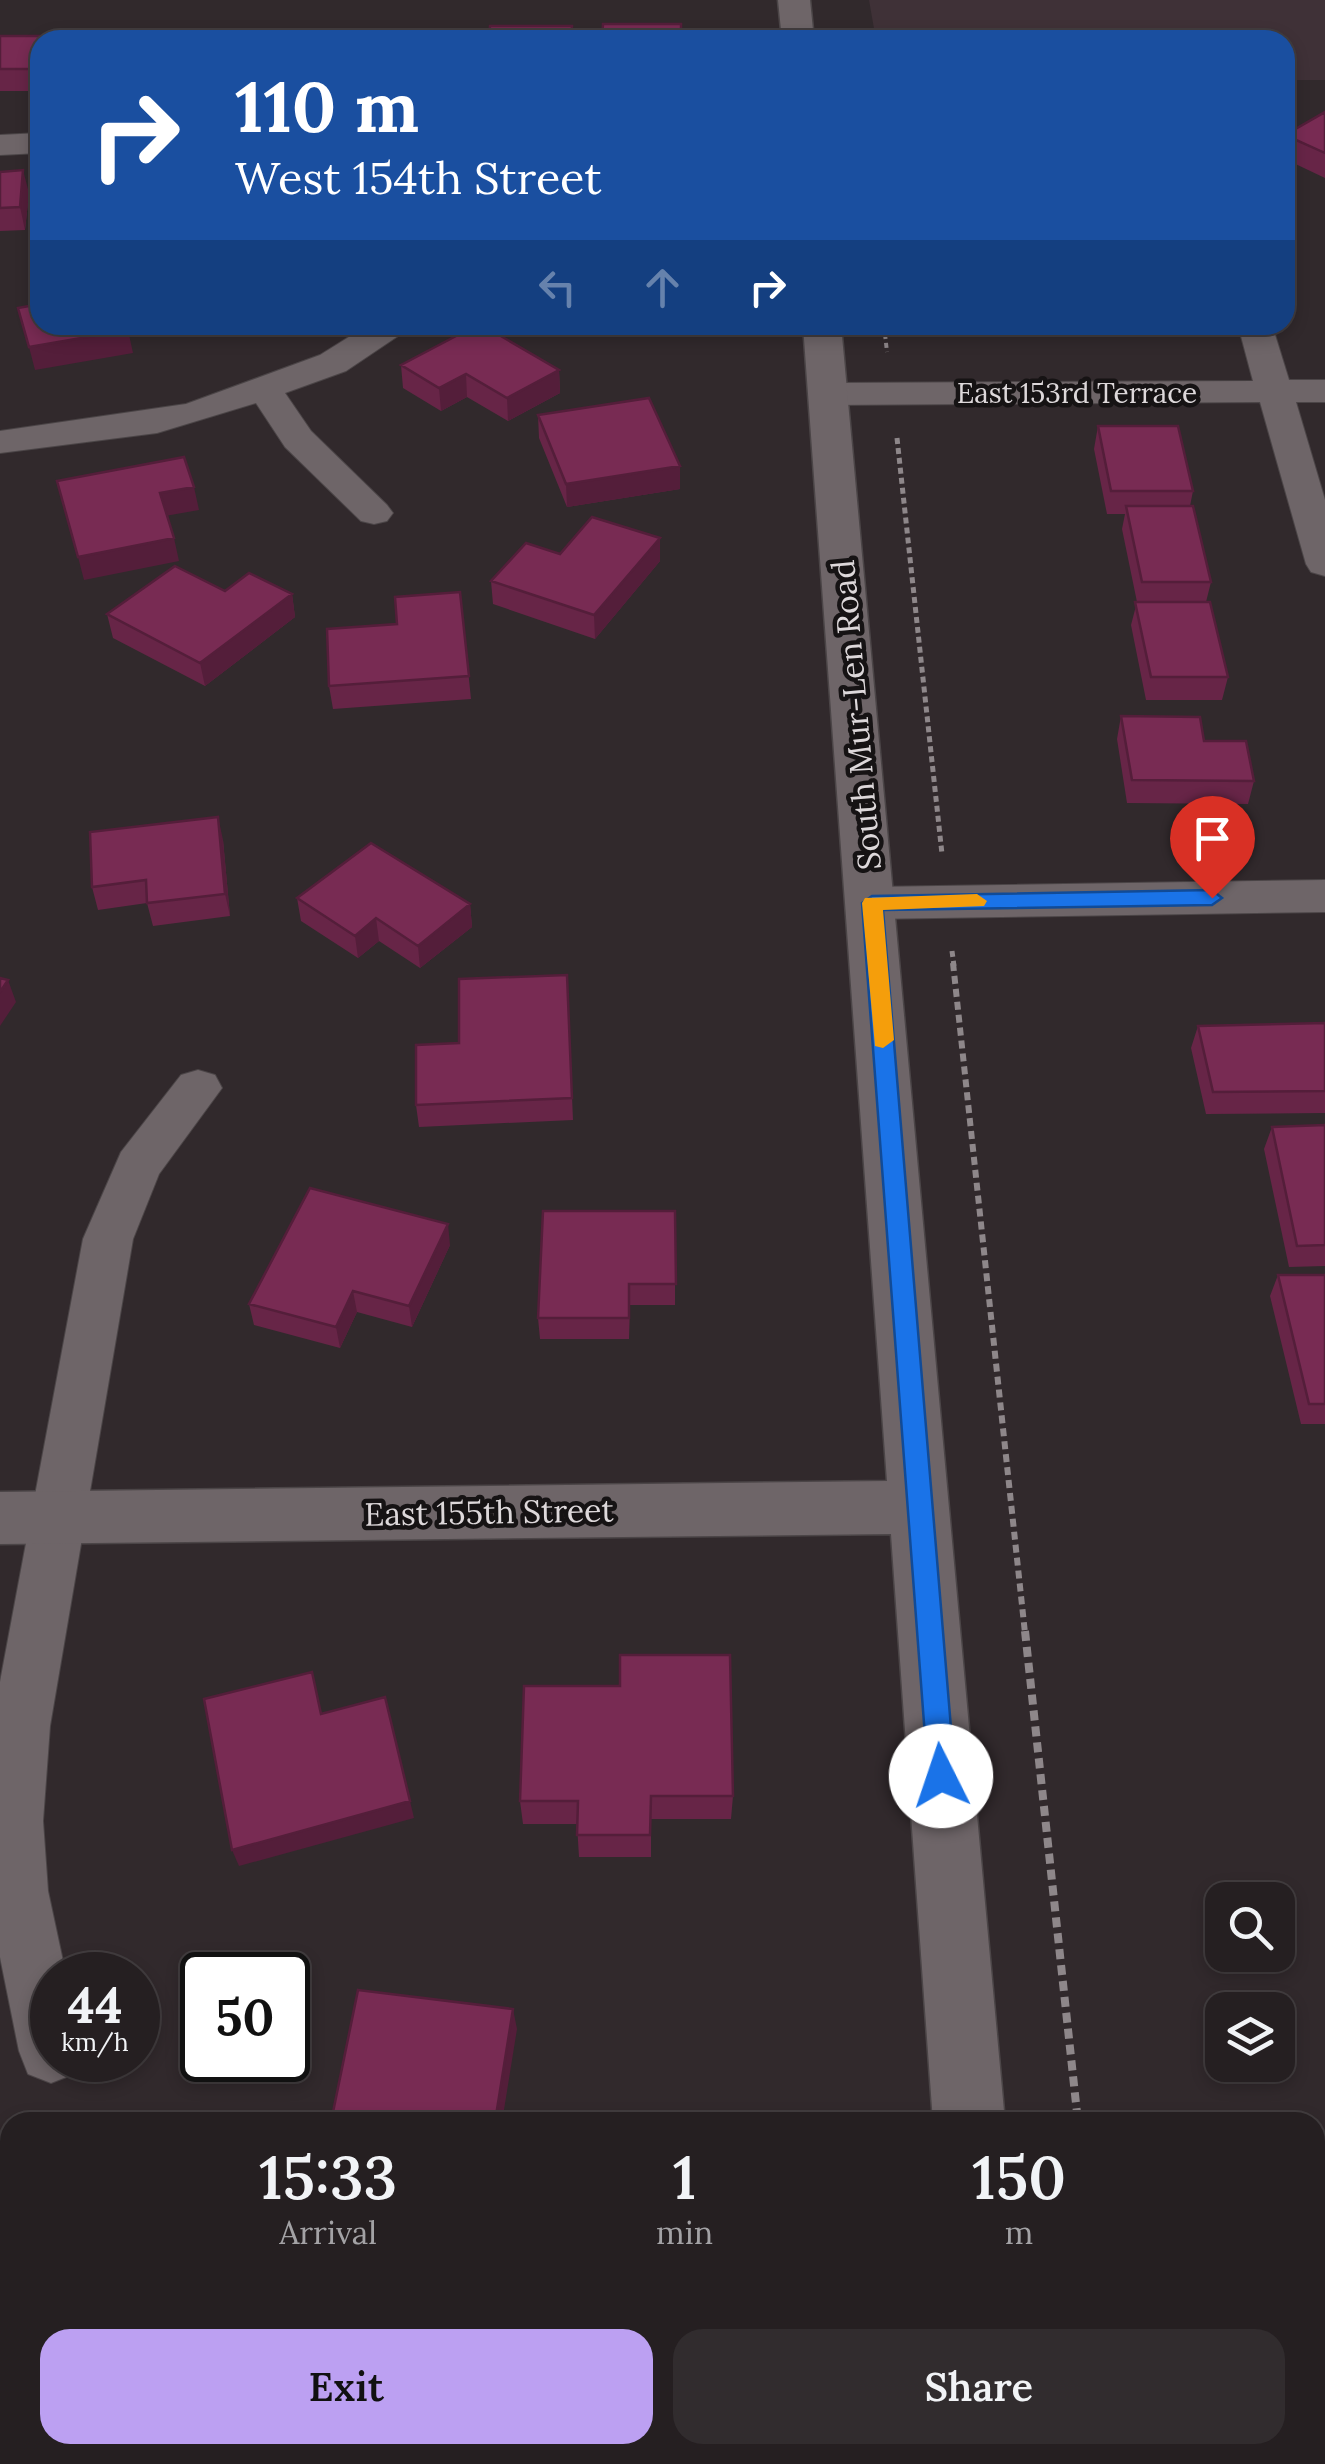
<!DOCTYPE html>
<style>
:root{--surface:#251f21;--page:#312c2e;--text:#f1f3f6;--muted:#a3a2a5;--line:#423d3f;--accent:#bca0f2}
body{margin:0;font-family:Lora,serif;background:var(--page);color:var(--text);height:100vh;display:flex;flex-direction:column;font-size:38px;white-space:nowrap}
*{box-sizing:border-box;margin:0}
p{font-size:32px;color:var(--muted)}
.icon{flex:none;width:55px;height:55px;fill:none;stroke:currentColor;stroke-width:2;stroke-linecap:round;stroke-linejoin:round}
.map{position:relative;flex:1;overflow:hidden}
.side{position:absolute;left:0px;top:2112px;width:1325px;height:352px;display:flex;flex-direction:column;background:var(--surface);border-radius:30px 30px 0 0;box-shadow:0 5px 15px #0003,0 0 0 2px var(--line)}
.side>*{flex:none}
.hud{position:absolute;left:30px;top:30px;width:1265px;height:305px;border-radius:30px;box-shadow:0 5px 15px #0003,0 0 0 2px var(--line);background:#1a4fa0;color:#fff;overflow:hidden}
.fabs{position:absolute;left:1205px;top:1882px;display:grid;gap:20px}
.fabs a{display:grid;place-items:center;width:90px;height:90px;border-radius:20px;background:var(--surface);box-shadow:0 5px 15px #0003,0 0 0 2px var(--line);font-size:50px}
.speed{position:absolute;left:30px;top:1952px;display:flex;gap:20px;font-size:50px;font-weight:700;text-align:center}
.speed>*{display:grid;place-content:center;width:130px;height:130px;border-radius:50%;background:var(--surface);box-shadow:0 5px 15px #0003,0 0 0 2px var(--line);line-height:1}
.speed small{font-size:25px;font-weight:400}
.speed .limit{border:5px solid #111;border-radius:15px;background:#fff;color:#111}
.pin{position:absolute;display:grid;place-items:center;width:85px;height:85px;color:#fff;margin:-102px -42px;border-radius:50% 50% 50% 0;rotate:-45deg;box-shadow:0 0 10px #0007}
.pin .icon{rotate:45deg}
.me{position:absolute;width:110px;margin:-55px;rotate:356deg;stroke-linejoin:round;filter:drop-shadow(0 0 8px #0008)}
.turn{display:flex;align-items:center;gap:35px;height:210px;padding:0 40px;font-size:45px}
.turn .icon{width:130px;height:130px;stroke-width:2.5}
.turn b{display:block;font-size:70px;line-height:85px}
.lanes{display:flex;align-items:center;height:95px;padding:0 40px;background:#0003;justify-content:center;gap:50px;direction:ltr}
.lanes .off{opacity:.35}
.eta{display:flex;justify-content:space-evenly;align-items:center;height:170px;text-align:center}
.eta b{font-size:60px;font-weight:600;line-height:70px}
.primary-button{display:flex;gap:20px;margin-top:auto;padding:20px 40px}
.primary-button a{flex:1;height:115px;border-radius:30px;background:var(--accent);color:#111;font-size:40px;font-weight:600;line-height:115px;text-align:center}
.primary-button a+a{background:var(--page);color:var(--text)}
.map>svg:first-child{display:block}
.built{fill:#3f3137}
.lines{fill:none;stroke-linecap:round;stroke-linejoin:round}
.street-casing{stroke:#4b4547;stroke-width:2}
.secondary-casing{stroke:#4b4547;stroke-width:3}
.path-far3{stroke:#8e878a;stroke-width:4;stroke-dasharray:5 4;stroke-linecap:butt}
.path-far2{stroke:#8e878a;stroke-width:5;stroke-dasharray:6 4;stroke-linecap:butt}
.path-far1{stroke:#8e878a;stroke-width:6;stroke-dasharray:8 5;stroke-linecap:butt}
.path{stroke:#8e878a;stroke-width:8;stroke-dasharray:10 6;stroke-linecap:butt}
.street{fill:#6e6568;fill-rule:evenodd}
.secondary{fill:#6e6568;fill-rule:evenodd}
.wall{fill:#672547}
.shaded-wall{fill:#541e3a}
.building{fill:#782b53;stroke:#541e3a;stroke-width:2.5}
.route{fill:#1a73e8;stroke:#114b97;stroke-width:2.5}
.slow{fill:#f59e0b}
.labels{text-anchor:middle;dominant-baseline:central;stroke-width:9;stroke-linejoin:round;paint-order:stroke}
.far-street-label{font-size:28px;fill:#ddd8da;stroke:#161314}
.street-label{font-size:32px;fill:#ddd8da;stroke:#161314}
</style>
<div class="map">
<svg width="1325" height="2464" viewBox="0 0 1325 2464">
<rect width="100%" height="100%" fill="#31292c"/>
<path class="built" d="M869,0H1325V80H1285V40H876Z"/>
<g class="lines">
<defs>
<path id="street" d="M40,133V153L0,155V135Z
M368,325H409L404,332L346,371L285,393L311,431L387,505L393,513L387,521L374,524L361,521L285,447L256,403L157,433L0,453V431L186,404L320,355Z
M1238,325H1272L1289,380H1325V402H1296L1325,500V576L1311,572L1306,564L1260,402L828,405L815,402L810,394L815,386L828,383L1253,381Z
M1325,880V912L872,919L856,914L850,903L856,892L872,887Z
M198,1070L215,1075L222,1088L159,1174L133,1239L50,1726L43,1821L48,1891L66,1975H52V2060H79L74,2074L51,2083L28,2074L19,2051L0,1957V1682L83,1239L121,1152L181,1075Z"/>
<path id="secondary" d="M778,0H810L814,40H782Z
M803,325H841L1005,2122H933L891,1534L0,1544V1492L887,1481Z
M956,2455H1034L1035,2464H957Z"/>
</defs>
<use href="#street" class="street-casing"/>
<use href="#secondary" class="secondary-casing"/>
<path class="path-far3" d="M884,325L887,352"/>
<path class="path-far2" d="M897,438L942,854
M952,951L954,966"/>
<path class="path-far1" d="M953,963L1025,1633"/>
<path class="path" d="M1025,1631L1078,2122
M1128,2455L1129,2464"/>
<use href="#street" class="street"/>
<use href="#secondary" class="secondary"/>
</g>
<path class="wall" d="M0,36H67L68,40H40V91H0Z
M1325,112V178L1285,159V135Z
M0,172L29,193L25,230L0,231Z
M1032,325H1116L1114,333H1034Z
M401,365L559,370L560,393L508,421L467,397L441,411L403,388Z
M538,415L680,489L567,507L539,438Z
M1098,426L1193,491L1190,506L1211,582L1206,602L1228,677L1222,700H1146L1131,625L1137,602L1122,529L1125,514H1107L1094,449Z
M560,554L660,561L595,639L493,604L491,581Z
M225,591L292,594L295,617L205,686L113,638L107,614Z
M460,592L471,699L333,709L329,686L397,624Z
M1121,716L1204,741L1254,781L1248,804L1127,803L1117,739Z
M223,840L230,916L153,926L147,903L98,910L92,887Z
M297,898L470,904L472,927L420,968L379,941L358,958L301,921Z
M567,975L573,1120L419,1127L416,1105L459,1043Z
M1325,1023V1113L1206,1114L1191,1048L1198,1026Z
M1325,1125V1266L1289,1267L1264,1149L1272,1127Z
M675,1211V1305H630L629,1339H540L538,1318Z
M450,1245L412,1327L357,1312L340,1348L254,1325L249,1304Z
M1278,1275H1325V1424H1301L1270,1296Z
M524,1686L733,1796L731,1819H651V1857H579L577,1824H523L520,1801Z"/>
<path class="shaded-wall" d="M23,170L29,193L25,230L20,207Z
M128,330L133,353L35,370L29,347Z
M559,370L560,393L508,421L507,398Z
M466,374L467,397L441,411L439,388Z
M680,466V489L567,507L566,484Z
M194,487L199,510L165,516L160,493Z
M174,538L179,561L84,580L78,557Z
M660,538V561L595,639L594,615Z
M292,594L295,617L205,686L200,663Z
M218,817L223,840L230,916L225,894Z
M470,904L472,927L420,968L418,946Z
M376,918L379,941L358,958L355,936Z
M8,980L16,1002L0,1026V992Z
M448,1224L450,1245L412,1327L409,1306Z
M353,1291L357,1312L340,1348L336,1327Z
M410,1801L414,1818L239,1866L232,1850Z
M513,2009L517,2029L502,2122H495Z
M10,2448V2455H22L18,2464H2Z
M296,2455H315L301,2464H282Z"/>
<path class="building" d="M603,24H681V40H602Z
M490,26H572L571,40H489Z
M347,32H440L439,40H346Z
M102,33H195L194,40H100Z
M226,33H318L317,40H224Z
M0,36H67L66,40H40V69H0Z
M1325,112V153L1285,135Z
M23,170L20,207L0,208V172Z
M40,304V325H126L128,330L29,347L18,308Z
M477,325H482L559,370L507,398L466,374L439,388L401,365Z
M649,398L680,466L566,484L538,415Z
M1098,426H1178L1193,491H1111Z
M184,457L194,487L160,493L174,538L78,557L57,481Z
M1126,506H1193L1211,582H1142Z
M592,517L660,538L594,615L491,581L526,543L560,554Z
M175,566L225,591L249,573L292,594L200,663L107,614Z
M460,592L469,676L329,686L327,629L397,624L395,597Z
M1135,602H1210L1228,677H1151Z
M1121,716L1200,717L1204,741H1246L1254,781L1132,780Z
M218,817L225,894L147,903L146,880L92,887L90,832Z
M371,843L470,904L418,946L376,918L355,936L297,898Z
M567,975L572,1098L416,1105V1045L459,1043V979Z
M0,978L8,980L0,992Z
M1325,1023V1091L1213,1092L1198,1026Z
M1325,1125V1245L1297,1246L1272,1127Z
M310,1188L448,1224L409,1306L353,1291L336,1327L249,1304Z
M543,1211H675L676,1284H629V1318H538Z
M1278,1275H1325V1404H1309Z
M620,1655H730L733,1796H651L650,1835H577L578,1801H520L524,1686H620Z
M312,1672L321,1714L385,1697L410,1801L232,1850L204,1699Z
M358,1990L513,2009L495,2122H331Z
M0,2418L10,2422V2448L2,2464H0Z
M135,2455H296L282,2464H139Z"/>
<path class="route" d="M1212,890L1222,898L1212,905L883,910L955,1776L951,1785L941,1789L932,1785L928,1776L862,903L872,896Z"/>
<path class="slow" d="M977,894L987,901L984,906L883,910L894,1040L883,1048L875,1046L862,903L865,898Z"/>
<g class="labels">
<g class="far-street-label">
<text x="1077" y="393">East 153rd Terrace</text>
</g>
<g class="street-label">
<text transform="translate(856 715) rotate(-95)">South Mur-Len Road</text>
<text transform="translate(489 1512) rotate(-1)">East 155th Street</text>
</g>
</g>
</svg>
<div class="fabs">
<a><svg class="icon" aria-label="search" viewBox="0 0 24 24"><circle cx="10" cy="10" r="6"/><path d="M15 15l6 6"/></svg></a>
<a><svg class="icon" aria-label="layers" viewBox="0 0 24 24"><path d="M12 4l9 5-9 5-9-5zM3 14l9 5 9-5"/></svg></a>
</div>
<div class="speed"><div>44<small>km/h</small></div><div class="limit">50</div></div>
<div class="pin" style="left:1212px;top:898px;background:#d93025"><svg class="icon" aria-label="arrive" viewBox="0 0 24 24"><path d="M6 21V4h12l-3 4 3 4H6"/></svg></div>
<svg class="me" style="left:941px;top:1776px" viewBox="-20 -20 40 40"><circle r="19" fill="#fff"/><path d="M0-13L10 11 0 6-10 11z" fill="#1a73e8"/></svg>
<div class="hud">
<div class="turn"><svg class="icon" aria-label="right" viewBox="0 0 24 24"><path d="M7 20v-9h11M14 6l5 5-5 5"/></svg><div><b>110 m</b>West 154th Street</div></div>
<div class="lanes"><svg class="icon off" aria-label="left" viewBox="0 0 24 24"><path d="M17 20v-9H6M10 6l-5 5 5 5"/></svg><svg class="icon off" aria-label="ahead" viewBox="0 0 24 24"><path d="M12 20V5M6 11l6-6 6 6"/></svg><svg class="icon" aria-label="right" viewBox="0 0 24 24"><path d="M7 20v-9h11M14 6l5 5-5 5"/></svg></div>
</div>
<section class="side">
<div class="eta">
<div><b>15:33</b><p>Arrival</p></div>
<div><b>1</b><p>min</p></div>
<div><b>150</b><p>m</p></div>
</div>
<div class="primary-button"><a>Exit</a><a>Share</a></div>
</section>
</div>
